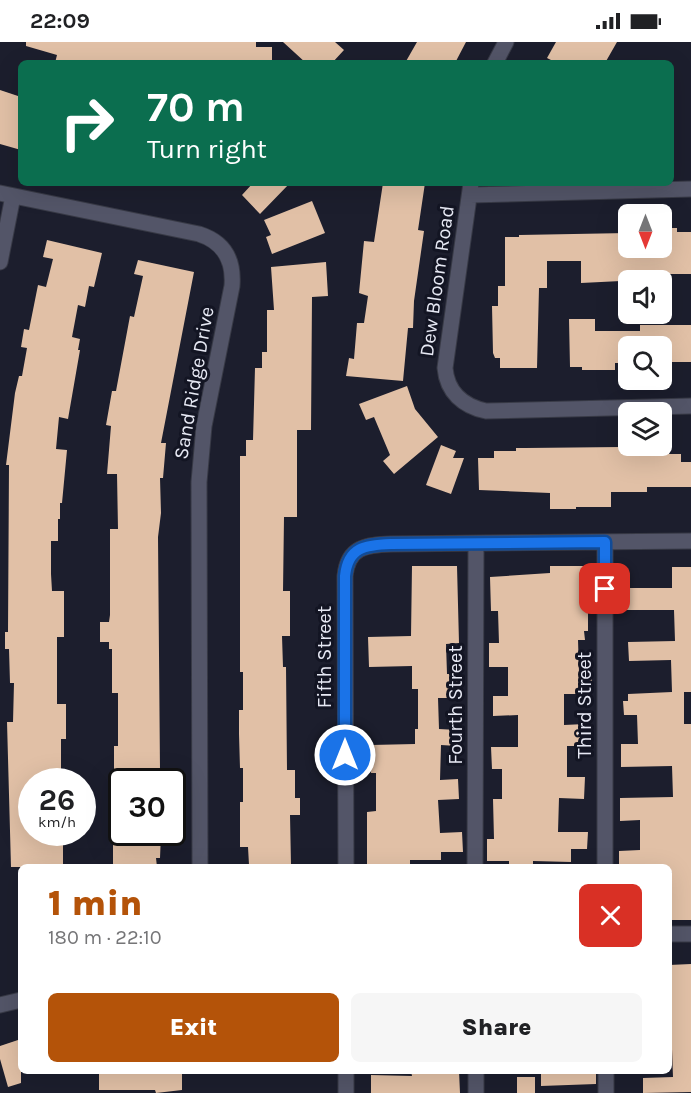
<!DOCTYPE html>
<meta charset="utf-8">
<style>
:root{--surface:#fff;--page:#f6f6f6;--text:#202124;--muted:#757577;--accent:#b45309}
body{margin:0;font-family:Karla,sans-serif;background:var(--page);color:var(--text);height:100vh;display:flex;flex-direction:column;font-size:22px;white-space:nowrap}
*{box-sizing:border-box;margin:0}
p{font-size:20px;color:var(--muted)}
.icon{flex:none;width:33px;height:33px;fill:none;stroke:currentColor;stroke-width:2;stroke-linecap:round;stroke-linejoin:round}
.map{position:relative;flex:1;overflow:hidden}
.panel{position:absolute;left:18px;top:822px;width:654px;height:210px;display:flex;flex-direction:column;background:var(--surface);border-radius:9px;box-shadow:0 6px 24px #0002}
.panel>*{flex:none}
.guide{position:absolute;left:18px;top:18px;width:656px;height:126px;border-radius:9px;box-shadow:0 6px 24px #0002;background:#0b6e4f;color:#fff;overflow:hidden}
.needle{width:39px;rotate:180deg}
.fabs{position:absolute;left:618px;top:162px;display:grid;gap:12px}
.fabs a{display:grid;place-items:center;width:54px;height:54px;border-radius:9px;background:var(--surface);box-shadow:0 6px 24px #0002;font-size:30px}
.speed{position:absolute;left:18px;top:726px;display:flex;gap:12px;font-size:30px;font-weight:700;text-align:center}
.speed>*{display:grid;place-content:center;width:78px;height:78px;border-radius:50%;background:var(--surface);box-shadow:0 6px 24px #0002;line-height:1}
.speed small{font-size:15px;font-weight:400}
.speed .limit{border:3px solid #111;border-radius:9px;background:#fff;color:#111}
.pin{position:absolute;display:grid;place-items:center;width:51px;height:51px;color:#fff;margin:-26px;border-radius:12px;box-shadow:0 3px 9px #0006}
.me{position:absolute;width:66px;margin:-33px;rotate:0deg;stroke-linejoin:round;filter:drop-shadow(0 0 4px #0008)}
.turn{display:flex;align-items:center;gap:21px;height:126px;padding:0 30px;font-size:27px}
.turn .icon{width:78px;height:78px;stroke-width:2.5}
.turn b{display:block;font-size:42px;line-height:51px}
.round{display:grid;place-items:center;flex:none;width:63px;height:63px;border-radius:9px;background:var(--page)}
.head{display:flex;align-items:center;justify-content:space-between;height:102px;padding:0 30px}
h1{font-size:36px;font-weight:800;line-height:45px;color:var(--accent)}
.cta{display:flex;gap:12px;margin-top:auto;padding:12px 30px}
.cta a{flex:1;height:69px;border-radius:9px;background:var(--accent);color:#fff;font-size:24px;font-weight:800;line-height:69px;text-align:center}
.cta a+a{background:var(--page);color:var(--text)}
.status{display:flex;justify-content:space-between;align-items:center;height:42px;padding:0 30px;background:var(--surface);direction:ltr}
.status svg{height:16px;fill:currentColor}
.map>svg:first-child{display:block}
.building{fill:#e1c0a6}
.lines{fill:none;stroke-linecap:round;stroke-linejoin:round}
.minor-casing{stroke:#383a46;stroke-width:17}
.minor{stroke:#535568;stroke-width:15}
.route-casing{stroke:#114b97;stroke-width:15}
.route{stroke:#1a73e8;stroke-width:10}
.labels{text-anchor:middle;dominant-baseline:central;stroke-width:6;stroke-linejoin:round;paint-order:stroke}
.street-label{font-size:20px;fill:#e7e9f4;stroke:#131523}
</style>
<div class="status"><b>22:09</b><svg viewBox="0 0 49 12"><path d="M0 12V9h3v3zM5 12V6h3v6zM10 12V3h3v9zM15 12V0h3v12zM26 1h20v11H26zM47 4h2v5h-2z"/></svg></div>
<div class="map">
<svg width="691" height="1051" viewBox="0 0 691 1051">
<rect width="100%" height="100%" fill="#1c1e2d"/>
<path class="building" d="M26,0H256V5H272V21H55L57,13L26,4Z
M283,0H335L344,8L332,21H306Z
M417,0H466L455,21H405Z
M556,0H617L605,21H557L547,16Z
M0,48L21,55V108L0,102Z
M253,141H290L260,172L242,153Z
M383,141H425L418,188L424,189L414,259L413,286H408L403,339L346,334L349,316L354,317L357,281H364L368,254L359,251L364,199L374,200Z
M312,159L325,191L272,212L266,195L271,193L264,178Z
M662,186H677V190H691V232H640L641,238L581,241V219H547V246H539L537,326H500V316H495L493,311L492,264H498V244H505V195H519V193L628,191V206H662Z
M47,198L102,211L94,245L89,244L85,265L78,263L72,295L80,297L78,308H80L68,377L59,375L56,407L67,408L62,461H60V477H58V499H51V532L52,549H64V595H57V662H66V697H61V739H32V790H63V825H11L7,680H13L14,641H10L9,607H5V590H8L9,423H6L15,351L19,334H22L27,306L21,305L24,287L29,288L38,243L46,245L53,217L43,215Z
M138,218L194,230L161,401H166L163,436H160L161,471L158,495L160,728H157V738H114V704H118V651H112V607H109V600H100V580H109L110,573V487H118L117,432H107L111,384L106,383L112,349H116L130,274L134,275L143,234L134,232Z
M326,220L328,254L312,255L311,388H297V475H284L283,549H290V594H282L283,625H286L287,728H295V756H300V773H290L291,823H249L248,805H240V760H243V726H240L239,692V668H243V630H240V414H246V398H253L255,326H262V310H267V268H274L271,225Z
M569,277H595V289H640V283H691V320H662V304H628V321H615V328H582V325H570Z
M407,344L415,367L438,395L394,432L383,419L390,413L374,375L366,378L359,362Z
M441,403L456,409L453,416H464L451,452L426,443Z
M621,405H666V412H681V420H691V445H647V450H611V465H576V467H550V451L479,448L478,416H494V409H516V406H526Z
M412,524H457L459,601L446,602L447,632H459L460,646L450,647V656H438L439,687L457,688V704L441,703L440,738L458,737L459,757L438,758L440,791L462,790L463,810H441V818H410V825H367V770L376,769V731H371V703L415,702V687H418V647H412V624L369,625L368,595L411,594Z
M550,524H594L595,568H588V589H584L585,598H578L579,630H592V644H584V652H564V683L585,682L586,704H567V735H585L584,757L559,756L558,790H588L587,807H571V820L533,819V825H509V819H487V797H494L493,757H502V727H492L491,705H518V673L493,674V654H508V625H489V601H499L498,569H491L490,535L550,531Z
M672,525H691V650H684V682H691V878H672V830H669V825H619V809L640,808V778L620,779V756L673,755L672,724L621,725V702H638L637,673H624L623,659H628V652L672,650L671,618L629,619L628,600L675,599L674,568H615V546H672Z
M113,792H161L160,816H156L157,825H113Z
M691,922V1050L643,1051V1036L673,1035L669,923Z
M21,997V1041L8,1045L0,1017V1004Z
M99,1029H182V1048L156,1051L155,1048H99Z
M411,1029H459L460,1051H371V1033L412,1034Z
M541,1029H596V1042L541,1044Z
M517,1035H535V1051H517Z"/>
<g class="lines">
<defs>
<path id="minor" d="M495,21L506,0
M471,141L445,326C447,350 463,364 486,369L691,364
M0,151L199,192C224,200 234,218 232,244L204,384L199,440L200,825
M470,153L691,147
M0,220L13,154
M605,500V825
M346,825L345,534C348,505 365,503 391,502L691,499
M475,825L476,502
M669,892H691
M0,963L21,958
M476,1029V1051
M606,1029V1051
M346,1051V1029"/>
</defs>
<use href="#minor" class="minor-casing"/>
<use href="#minor" class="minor"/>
</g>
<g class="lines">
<defs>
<path id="route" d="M345,713V534C348,505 365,503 391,502L605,500V547"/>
</defs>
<use href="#route" class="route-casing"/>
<use href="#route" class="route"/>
</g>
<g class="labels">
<g class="street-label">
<text transform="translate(437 239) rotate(-82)">Dew Bloom Road</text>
<text transform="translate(194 341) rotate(-80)">Sand Ridge Drive</text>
<text transform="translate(324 615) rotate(-90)">Fifth Street</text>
<text transform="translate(455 663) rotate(-90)">Fourth Street</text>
<text transform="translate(584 663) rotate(-90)">Third Street</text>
</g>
</g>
</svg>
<div class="fabs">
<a><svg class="needle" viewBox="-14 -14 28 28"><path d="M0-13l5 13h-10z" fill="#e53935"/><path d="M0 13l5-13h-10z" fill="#757577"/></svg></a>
<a><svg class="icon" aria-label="sound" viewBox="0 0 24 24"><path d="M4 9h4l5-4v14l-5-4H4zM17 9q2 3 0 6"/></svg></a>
<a><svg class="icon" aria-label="search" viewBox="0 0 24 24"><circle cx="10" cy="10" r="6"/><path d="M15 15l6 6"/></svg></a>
<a><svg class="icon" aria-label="layers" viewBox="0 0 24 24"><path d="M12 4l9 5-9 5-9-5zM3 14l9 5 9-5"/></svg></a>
</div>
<div class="speed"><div>26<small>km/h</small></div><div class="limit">30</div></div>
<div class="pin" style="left:605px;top:547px;background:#d93025"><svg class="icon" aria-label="arrive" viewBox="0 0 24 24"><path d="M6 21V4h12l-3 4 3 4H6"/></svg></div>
<svg class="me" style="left:345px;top:713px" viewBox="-20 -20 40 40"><circle r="17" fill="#1a73e8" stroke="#fff" stroke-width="3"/><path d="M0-11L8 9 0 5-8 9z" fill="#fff"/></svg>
<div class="guide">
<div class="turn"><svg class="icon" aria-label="right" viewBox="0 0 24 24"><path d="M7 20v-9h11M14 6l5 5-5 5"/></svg><div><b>70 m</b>Turn right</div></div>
</div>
<section class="panel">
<div class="head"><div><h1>1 min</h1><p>180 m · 22:10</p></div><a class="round" style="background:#d93025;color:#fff"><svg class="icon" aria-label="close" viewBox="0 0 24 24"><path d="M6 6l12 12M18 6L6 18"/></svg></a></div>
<div class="cta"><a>Exit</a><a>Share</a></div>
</section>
</div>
